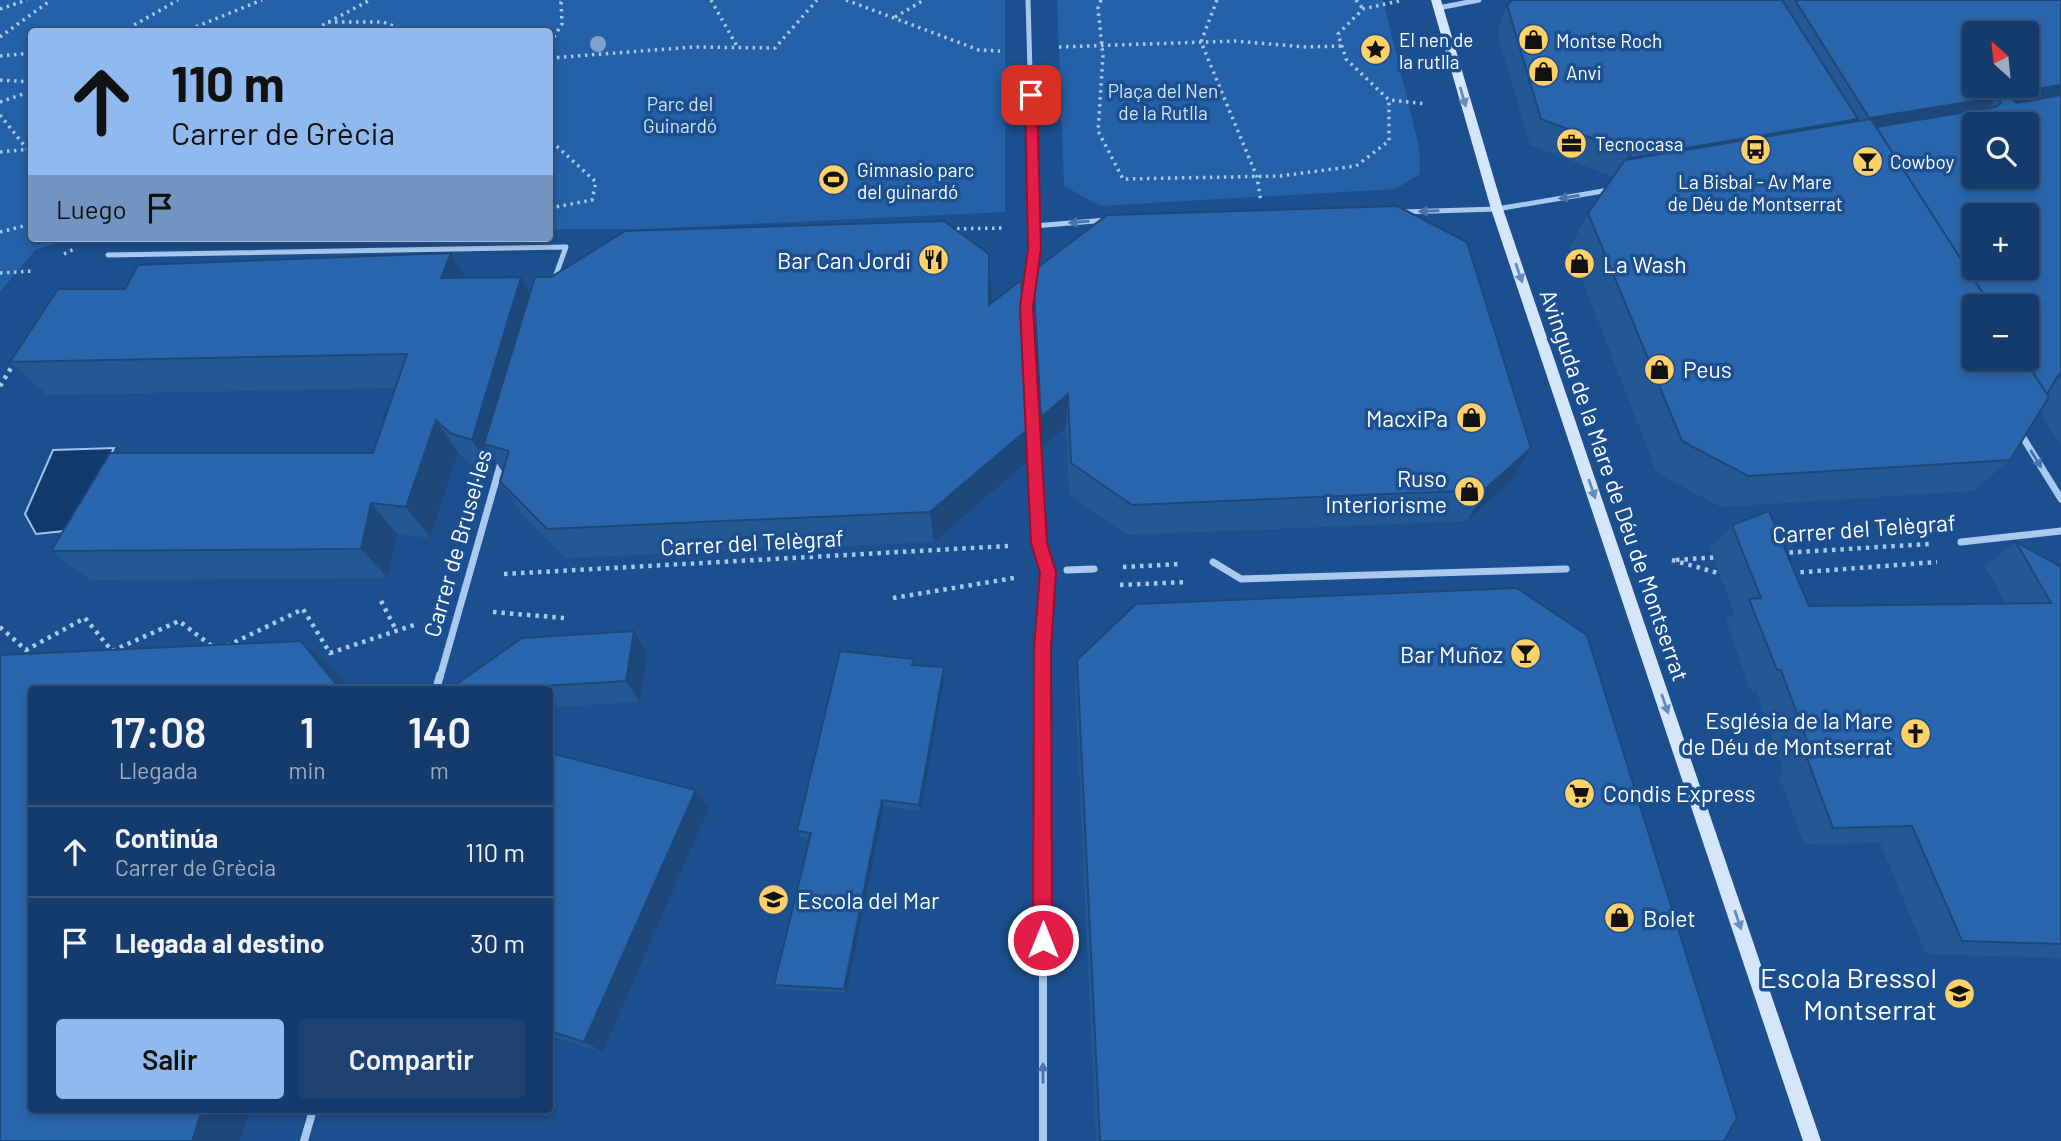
<!DOCTYPE html>
<html lang="es">
<meta charset="utf-8">
<style>
:root{--surface:#143b6b;--page:#1d4271;--text:#f1f3f6;--muted:#9dadc1;--line:#33557e;--accent:#90b9f0}
body{margin:0;font-family:Barlow,sans-serif;background:var(--page);color:var(--text);height:100vh;display:flex;flex-direction:column;font-size:26px;white-space:nowrap}
*{box-sizing:border-box;margin:0}
p{font-size:23px;color:var(--muted)}
.icon{flex:none;width:38px;height:38px;fill:none;stroke:currentColor;stroke-width:2;stroke-linecap:round;stroke-linejoin:round}
.map{position:relative;flex:1;overflow:hidden}
.details{position:absolute;left:28px;top:686px;width:525px;height:427px;display:flex;flex-direction:column;background:var(--surface);border-radius:7px;box-shadow:0 4px 10px #0003,0 0 0 2px var(--line)}
.details>*{flex:none}
.guide{position:absolute;left:28px;top:28px;width:525px;height:214px;border-radius:7px;box-shadow:0 4px 10px #0003,0 0 0 2px var(--line);background:#90b9f0;color:#111;overflow:hidden}
.needle{width:46px;rotate:333deg}
.buttons{position:absolute;left:1962px;top:21px;display:grid;gap:14px}
.buttons a{display:grid;place-items:center;width:77px;height:77px;border-radius:7px;background:var(--surface);box-shadow:0 4px 10px #0003,0 0 0 2px var(--line);font-size:35px}
.pin{position:absolute;display:grid;place-items:center;width:60px;height:60px;color:#fff;margin:-30px;border-radius:14px;box-shadow:0 4px 10px #0006}
.me{position:absolute;width:77px;margin:-38px;rotate:0deg;stroke-linejoin:round;filter:drop-shadow(0 0 5px #0008)}
.turn{display:flex;align-items:center;gap:24px;height:147px;padding:0 28px;font-size:32px}
.turn .icon{width:91px;height:91px;stroke-width:2.5}
.turn b{display:block;font-size:49px;line-height:60px}
.then{display:flex;align-items:center;height:66px;padding:0 28px;background:#0003;gap:14px;font-size:26px}
.eta{display:flex;justify-content:space-evenly;align-items:center;height:119px;text-align:center}
.eta b{font-size:42px;font-weight:600;line-height:49px}
.cta{display:flex;gap:14px;margin-top:auto;padding:14px 28px}
.cta a{flex:1;height:80px;border-radius:7px;background:var(--accent);color:#111;font-size:28px;font-weight:600;line-height:80px;text-align:center}
.cta a+a{background:var(--page);color:var(--text)}
ul{padding:0;list-style:none}
li{display:flex;align-items:center;gap:21px;height:91px;padding:0 28px;border-top:2px solid var(--line)}
li div{flex:1}
li b{display:block;font-size:26px}
li em{font-style:normal}
.map>svg:first-child{display:block}
.green{fill:#2461a8}
.water{fill:#123a6d;stroke:#9cc4f0;stroke-width:2}
.lines{fill:none;stroke-linecap:round;stroke-linejoin:round}
.path-far1{stroke:#a9c9ee;stroke-width:3.5;stroke-dasharray:2.5 4.5;stroke-linecap:butt}
.path{stroke:#a9c9ee;stroke-width:4.5;stroke-dasharray:3.5 5;stroke-linecap:butt}
.street-far2{stroke:#a9c9ee;stroke-width:5}
.street-far1{stroke:#a9c9ee;stroke-width:7}
.street{stroke:#a9c9ee;stroke-width:8}
.secondary{fill:#d6e6fa;fill-rule:evenodd}
.tree{fill:#7ea0ca}
.wall{fill:#245895}
.shaded-wall{fill:#1d4779}
.building{fill:#2a66ad;stroke:#1d4779;stroke-width:2;fill-rule:evenodd}
.oneway{fill:#668bba}
.oneway2{fill:#4674ac}
.route{fill:#e11d48;stroke:#92132f;stroke-width:2}
.labels{text-anchor:middle;dominant-baseline:central;stroke-width:7;stroke-linejoin:round;paint-order:stroke}
.far-poi-label{font-size:19px;fill:#fff;stroke:#1b4f8f;text-anchor:start}
.far-park-label{font-size:19px;fill:#cfe3fa;stroke:#1b4f8f}
.poi-label{font-size:23px;fill:#fff;stroke:#1b4f8f;text-anchor:end}
.street-label{font-size:23px;fill:#fff;stroke:#1b4f8f}
.near-poi-label{font-size:28px;fill:#fff;stroke:#1b4f8f;text-anchor:end}
</style>
<div class="map">
<svg width="2061" height="1141" viewBox="0 0 2061 1141">
<rect width="100%" height="100%" fill="#1b4f8f"/>
<path class="green" d="M0,0H1005V212L643,229H550V32H32V238H73L35,250L0,292Z
M1057,0H1383L1419,147L1420,174L1395,189L1100,206L1064,186Z"/>
<path class="water" d="M114,448L74,530L36,534L25,514L53,450Z"/>
<g class="lines">
<path class="path-far1" d="M711,0L738,48
M846,0L979,50L1000,51
M1101,0L1098,8L1103,56L1098,131L1123,179L1280,176L1356,166L1389,141V100
M1217,0L1201,42L1257,177L1261,202
M1356,0L1363,9
M1399,1L1363,9L1338,34L1346,59L1389,100L1426,104
M0,9L27,0
M895,17L924,0
M328,22H383L410,32
M122,32L178,0
M183,32L262,0
M310,32L370,0
M0,37L51,0
M550,43L562,24L561,2L564,0
M1059,47L1234,41L1306,47L1342,46
M0,56L32,53
M550,58L694,47L775,48L817,0
M0,80L32,82
M550,93L553,125L551,141L596,182L592,200L550,208
M0,102L32,91
M0,115L27,149
M0,152L32,149
M950,229L1004,228
M0,232L32,224
M64,254L76,248
M0,273L34,271"/>
<path class="path" d="M0,386L16,360
M1781,553L1929,544
M1672,560L1725,575
M1676,560L1720,557
M1123,567L1181,564
M1792,573L1937,562
M504,574L1008,546
M1120,585L1188,582
M893,598L1014,578
M381,601L396,630
M493,612L564,618
M0,627L26,650L85,618L112,651L179,621L213,647
M227,646L303,609L330,653L417,624"/>
<path class="street-far2" d="M1438,8L1479,0
M1402,212L1497,209L1609,190
M1034,226L1107,220
M108,255L566,247L554,280
M1027,303L1035,249L1028,0"/>
<path class="street-far1" d="M1027,301L1039,543L1048,572L1043,677
M2019,431L2061,499
M1961,542L2061,531
M1213,562L1241,579L1566,569
M1067,570L1094,569
M440,677L502,459"/>
<path class="street" d="M1043,675V1141
M436,690L440,675
M304,1141L313,1110"/>
<path class="secondary" d="M1431,0H1441L1503,209L1821,1141H1803L1491,209Z"/>
</g>
<circle class="tree" cx="598" cy="44" r="8"/>
<path class="wall" d="M1512,0H2061V446L2040,412L2010,460L1973,491L1721,507L1657,473L1570,248L1588,213L1613,177L1530,145L1497,32L1507,5Z
M451,253L465,277H521L530,294L991,289V303L1029,460L934,542L566,558L520,512L500,481L503,473L496,462L493,472L471,465L458,452L430,538L397,534L388,578L90,580L51,551L373,453L395,388L47,395L10,362L125,289Z
M1033,271L1512,480L1467,521L1128,535L1069,494L1066,427L1040,449L1033,305Z
M1732,525L1809,606L2006,604L1985,566L2016,542L2061,567V958L1926,954L1880,843L1804,844L1779,776L1784,773L1756,690L1751,691L1726,621L1734,613L1710,548Z
M634,631L647,654L640,702L550,707V690H448Z
M914,659L915,665L945,674L921,811L884,806L847,993L777,989L774,985L810,838L800,837L797,831Z
M1077,660L1724,1141H1096L1075,686Z
M550,753L696,790L709,808L603,1052L550,1036Z"/>
<path class="shaded-wall" d="M2061,85V108L1993,119L2015,93Z
M1998,97L1976,123L1850,144L1869,118Z
M1858,119L1839,146L1614,184L1628,158Z
M451,253L471,288L441,278Z
M989,254L991,289V338L989,305Z
M521,277L539,311L484,444L496,462L493,472L472,440Z
M1068,394L1066,427L1040,449L1041,417Z
M436,420L458,452L430,538L406,507Z
M1029,428V460L934,542L930,512Z
M1531,448L1512,480L1467,521L1484,490Z
M371,503L397,534L388,578L361,549Z
M634,631L647,654L640,702L626,681Z
M301,641L333,669L350,690H341Z
M944,667L945,674L921,811L919,805Z
M696,790L709,808L603,1052L584,1042Z
M882,800L884,806L847,993L844,989Z
M202,1110H249L240,1141H192Z"/>
<path class="building" d="M1512,0H1782L1858,119L1628,158L1632,153L1541,119L1507,5Z
M1795,0H2061V85L2015,93L2011,99L2017,103L2061,95V378L2059,374L2047,394L2024,359H2026V306H1991L1876,127L1996,107L2001,103L1998,97L1869,118ZM1974,33H2026V86H1974ZM1974,124H2026V177H1974ZM1974,215H2026V268H1974Z
M1871,119L1991,306H1974V359H2024L2049,397L2010,460L1748,476L1682,441L1588,213L1625,160Z
M1397,206L1467,242L1531,448L1484,490L1132,505L1071,463L1068,394L1041,417L1033,271L1107,215Z
M944,221L989,254V305L1021,280L1029,428L930,512L547,529L500,481L509,451L484,444L535,277H551L625,231Z
M451,253L441,278L521,277L472,440L450,433L436,420L406,507L371,503L361,549L51,551L110,453H373L407,354L10,362L58,289H125L138,265Z
M1769,511L1809,606L2051,603L2016,542L2061,567V944L1962,941L1912,826L1833,828L1807,758L1813,757L1781,670H1777L1749,599L1761,598L1732,525Z
M1517,588L1587,635L1737,1118L1724,1141H1100L1077,660L1136,604Z
M634,631L626,681L475,690H448L522,638Z
M301,641L341,690H32V1110H202L192,1141H0V655Z
M840,651L914,659L912,665L944,667L919,805L882,800L844,989L774,985L811,833L797,831Z
M550,753L696,790L584,1042L550,1031Z"/>
<defs><path id="oneway-solid" d="M-6-.8H1V-3.2L6.5 0L1 3.2V.8H-6Z" transform="scale(1.75)"/></defs>
<g class="oneway">
<use href="#oneway-solid" transform="translate(1463 97) rotate(74)"/>
<use href="#oneway-solid" transform="translate(1519 273) rotate(71)"/>
<use href="#oneway-solid" transform="translate(1592 489) rotate(71)"/>
<use href="#oneway-solid" transform="translate(1665 704) rotate(71)"/>
<use href="#oneway-solid" transform="translate(1738 920) rotate(71)"/>
</g>
<g class="oneway2">
<use href="#oneway-solid" transform="translate(1569 197) rotate(171)"/>
<use href="#oneway-solid" transform="translate(1429 211) rotate(178)"/>
<use href="#oneway-solid" transform="translate(1079 222) rotate(175)"/>
<use href="#oneway-solid" transform="translate(2036 459) rotate(58)"/>
<use href="#oneway-solid" transform="translate(1043 1073) rotate(-90)"/>
</g>
<path class="route" d="M1031,91L1037,95L1041,249L1033,307L1047,543L1056,572L1051,648L1052,940L1050,947L1043,949L1036,947L1033,940L1034,648L1040,572L1031,543L1020,307L1028,249L1025,95Z"/>
<defs>
<symbol id="shop-disc" viewBox="-11 -11 22 22"><circle r="9.5" fill="#ffd166" stroke="#1b4f8f"/><path d="M-5-2.5h2.3a2.7 3.5 0 0 1 5.4 0H5L5.5 6h-11ZM-1.5-2.5h3a1.5 2.3 0 0 0-3 0Z" fill="#111"/></symbol>
<symbol id="sight-disc" viewBox="-11 -11 22 22"><circle r="9.5" fill="#ffd166" stroke="#1b4f8f"/><path d="M0-6L1.8-2.2L6-1.7L2.9 1.2L3.7 5.4L0 3.3L-3.7 5.4L-2.9 1.2L-6-1.7L-1.8-2.2Z" fill="#111"/></symbol>
<symbol id="office-disc" viewBox="-11 -11 22 22"><circle r="9.5" fill="#ffd166" stroke="#1b4f8f"/><path d="M-6-3h4V-5.5h4V-3h4V5H-6ZM-1-4.5V-3h2v-1.5ZM-6 0V1H6V0Z" fill="#111"/></symbol>
<symbol id="bus-disc" viewBox="-11 -11 22 22"><circle r="9.5" fill="#ffd166" stroke="#1b4f8f"/><path d="M-5-6H5V4H4V6H2V4H-2V6H-4V4H-5ZM-3.5-4V0h7V-4ZM-3.5 1.2v1.5H-2V1.2ZM2 1.2v1.5H3.5V1.2Z" fill="#111"/></symbol>
<symbol id="bar-disc" viewBox="-11 -11 22 22"><circle r="9.5" fill="#ffd166" stroke="#1b4f8f"/><path d="M-6-5H6L.8 .8V4.5H3.5V6h-7V4.5H-.8V.8Z" fill="#111"/></symbol>
<symbol id="stadium-disc" viewBox="-11 -11 22 22"><circle r="9.5" fill="#ffd166" stroke="#1b4f8f"/><path d="M0-5a6.5 5 0 1 0 0 10a6.5 5 0 1 0 0-10ZM-3.5-1.8h7v3.6h-7Z" fill="#111"/></symbol>
<symbol id="restaurant-disc" viewBox="-11 -11 22 22"><circle r="9.5" fill="#ffd166" stroke="#1b4f8f"/><path d="M-5-6h1v4h1v-4h1v4h1v-4h1v5L-1.5 .5V6h-2V.5L-5-1ZM5-6V6H3V1.5H1.5Q1.5-4 5-6Z" fill="#111"/></symbol>
<symbol id="church-disc" viewBox="-11 -11 22 22"><circle r="9.5" fill="#ffd166" stroke="#1b4f8f"/><path d="M-1.2-6h2.4v3.5h3.3v2.4h-3.3V6h-2.4V-.1h-3.3v-2.4h3.3Z" fill="#111"/></symbol>
<symbol id="supermarket-disc" viewBox="-11 -11 22 22"><circle r="9.5" fill="#ffd166" stroke="#1b4f8f"/><path d="M-6-5.5h2.5l.6 2H6L4.5 2H-2.5L-4.4-4H-6ZM-1.5 3.2a1.3 1.3 0 1 0 .1 0ZM3 3.2a1.3 1.3 0 1 0 .1 0Z" fill="#111"/></symbol>
<symbol id="school-disc" viewBox="-11 -11 22 22"><circle r="9.5" fill="#ffd166" stroke="#1b4f8f"/><path d="M0-5L7-2L0 1L-7-2ZM-4 1L0 2.5L4 1V4Q0 6-4 4Z" fill="#111"/></symbol>
</defs>
<g fill-rule="evenodd">
<use href="#shop-disc" x="1516" y="22" width="35" height="35"/>
<use href="#sight-disc" x="1358" y="32" width="35" height="35"/>
<use href="#shop-disc" x="1526" y="54" width="35" height="35"/>
<use href="#office-disc" x="1554" y="126" width="35" height="35"/>
<use href="#bus-disc" x="1738" y="132" width="35" height="35"/>
<use href="#bar-disc" x="1850" y="144" width="35" height="35"/>
<use href="#stadium-disc" x="816" y="162" width="35" height="35"/>
<use href="#restaurant-disc" x="916" y="242" width="35" height="35"/>
<use href="#shop-disc" x="1562" y="246" width="35" height="35"/>
<use href="#shop-disc" x="1642" y="352" width="35" height="35"/>
<use href="#shop-disc" x="1454" y="400" width="35" height="35"/>
<use href="#shop-disc" x="1452" y="474" width="35" height="35"/>
<use href="#bar-disc" x="1508" y="636" width="35" height="35"/>
<use href="#church-disc" x="1898" y="716" width="35" height="35"/>
<use href="#supermarket-disc" x="1562" y="776" width="35" height="35"/>
<use href="#school-disc" x="756" y="882" width="35" height="35"/>
<use href="#shop-disc" x="1602" y="900" width="35" height="35"/>
<use href="#school-disc" x="1942" y="976" width="35" height="35"/>
</g>
<g class="labels">
<g class="far-poi-label">
<text x="1399" y="39">El nen de<tspan x="1399" dy="22">la rutlla</tspan></text>
<text x="1556" y="40">Montse Roch</text>
<text x="1566" y="72">Anvi</text>
<text x="1595" y="143">Tecnocasa</text>
<text x="1890" y="161">Cowboy</text>
<text x="857" y="169">Gimnasio parc<tspan x="857" dy="22">del guinardó</tspan></text>
<text x="1755" y="181" text-anchor="middle">La Bisbal - Av Mare<tspan x="1755" dy="22">de Déu de Montserrat</tspan></text>
</g>
<g class="far-park-label">
<text x="1163" y="90">Plaça del Nen<tspan x="1163" dy="22">de la Rutlla</tspan></text>
<text x="680" y="103">Parc del<tspan x="680" dy="22">Guinardó</tspan></text>
</g>
<g class="poi-label">
<text x="911" y="260">Bar Can Jordi</text>
<text x="1603" y="264" text-anchor="start">La Wash</text>
<text x="1683" y="369" text-anchor="start">Peus</text>
<text x="1448" y="418">MacxiPa</text>
<text x="1447" y="478">Ruso<tspan x="1447" dy="26">Interiorisme</tspan></text>
<text x="1503" y="654">Bar Muñoz</text>
<text x="1893" y="720">Església de la Mare<tspan x="1893" dy="26">de Déu de Montserrat</tspan></text>
<text x="1603" y="793" text-anchor="start">Condis Express</text>
<text x="797" y="900" text-anchor="start">Escola del Mar</text>
<text x="1643" y="918" text-anchor="start">Bolet</text>
</g>
<g class="street-label">
<text transform="translate(1615 485) rotate(71)">Avinguda de la Mare de Déu de Montserrat</text>
<text transform="translate(1864 528) rotate(-4)">Carrer del Telègraf</text>
<text transform="translate(752 542) rotate(-3)">Carrer del Telègraf</text>
<text transform="translate(457 543) rotate(-74)">Carrer de Brusel·les</text>
</g>
<g class="near-poi-label">
<text x="1937" y="977">Escola Bressol<tspan x="1937" dy="32">Montserrat</tspan></text>
</g>
</g>
</svg>
<div class="buttons">
<a><svg class="needle" viewBox="-14 -14 28 28"><path d="M0-13l5 13h-10z" fill="#e53935"/><path d="M0 13l5-13h-10z" fill="#9dadc1"/></svg></a>
<a><svg class="icon" aria-label="search" viewBox="0 0 24 24"><circle cx="10" cy="10" r="6"/><path d="M15 15l6 6"/></svg></a>
<a>+</a>
<a>−</a>
</div>
<div class="pin" style="left:1031px;top:95px;background:#d93025"><svg class="icon" aria-label="arrive" viewBox="0 0 24 24"><path d="M6 21V4h12l-3 4 3 4H6"/></svg></div>
<svg class="me" style="left:1043px;top:940px" viewBox="-20 -20 40 40"><circle r="17" fill="#e11d48" stroke="#fff" stroke-width="3"/><path d="M0-11L8 9 0 5-8 9z" fill="#fff"/></svg>
<div class="guide">
<div class="turn"><svg class="icon" aria-label="ahead" viewBox="0 0 24 24"><path d="M12 20V5M6 11l6-6 6 6"/></svg><div><b>110 m</b>Carrer de Grècia</div></div>
<div class="then">Luego<svg class="icon" aria-label="arrive" viewBox="0 0 24 24"><path d="M6 21V4h12l-3 4 3 4H6"/></svg></div>
</div>
<section class="details">
<div class="eta">
<div><b>17:08</b><p>Llegada</p></div>
<div><b>1</b><p>min</p></div>
<div><b>140</b><p>m</p></div>
</div>
<ul>
<li><svg class="icon" aria-label="ahead" viewBox="0 0 24 24"><path d="M12 20V5M6 11l6-6 6 6"/></svg><div><b>Continúa</b><p>Carrer de Grècia</p></div><em>110 m</em></li>
<li><svg class="icon" aria-label="arrive" viewBox="0 0 24 24"><path d="M6 21V4h12l-3 4 3 4H6"/></svg><div><b>Llegada al destino</b></div><em>30 m</em></li>
</ul>
<div class="cta"><a>Salir</a><a>Compartir</a></div>
</section>
</div>
